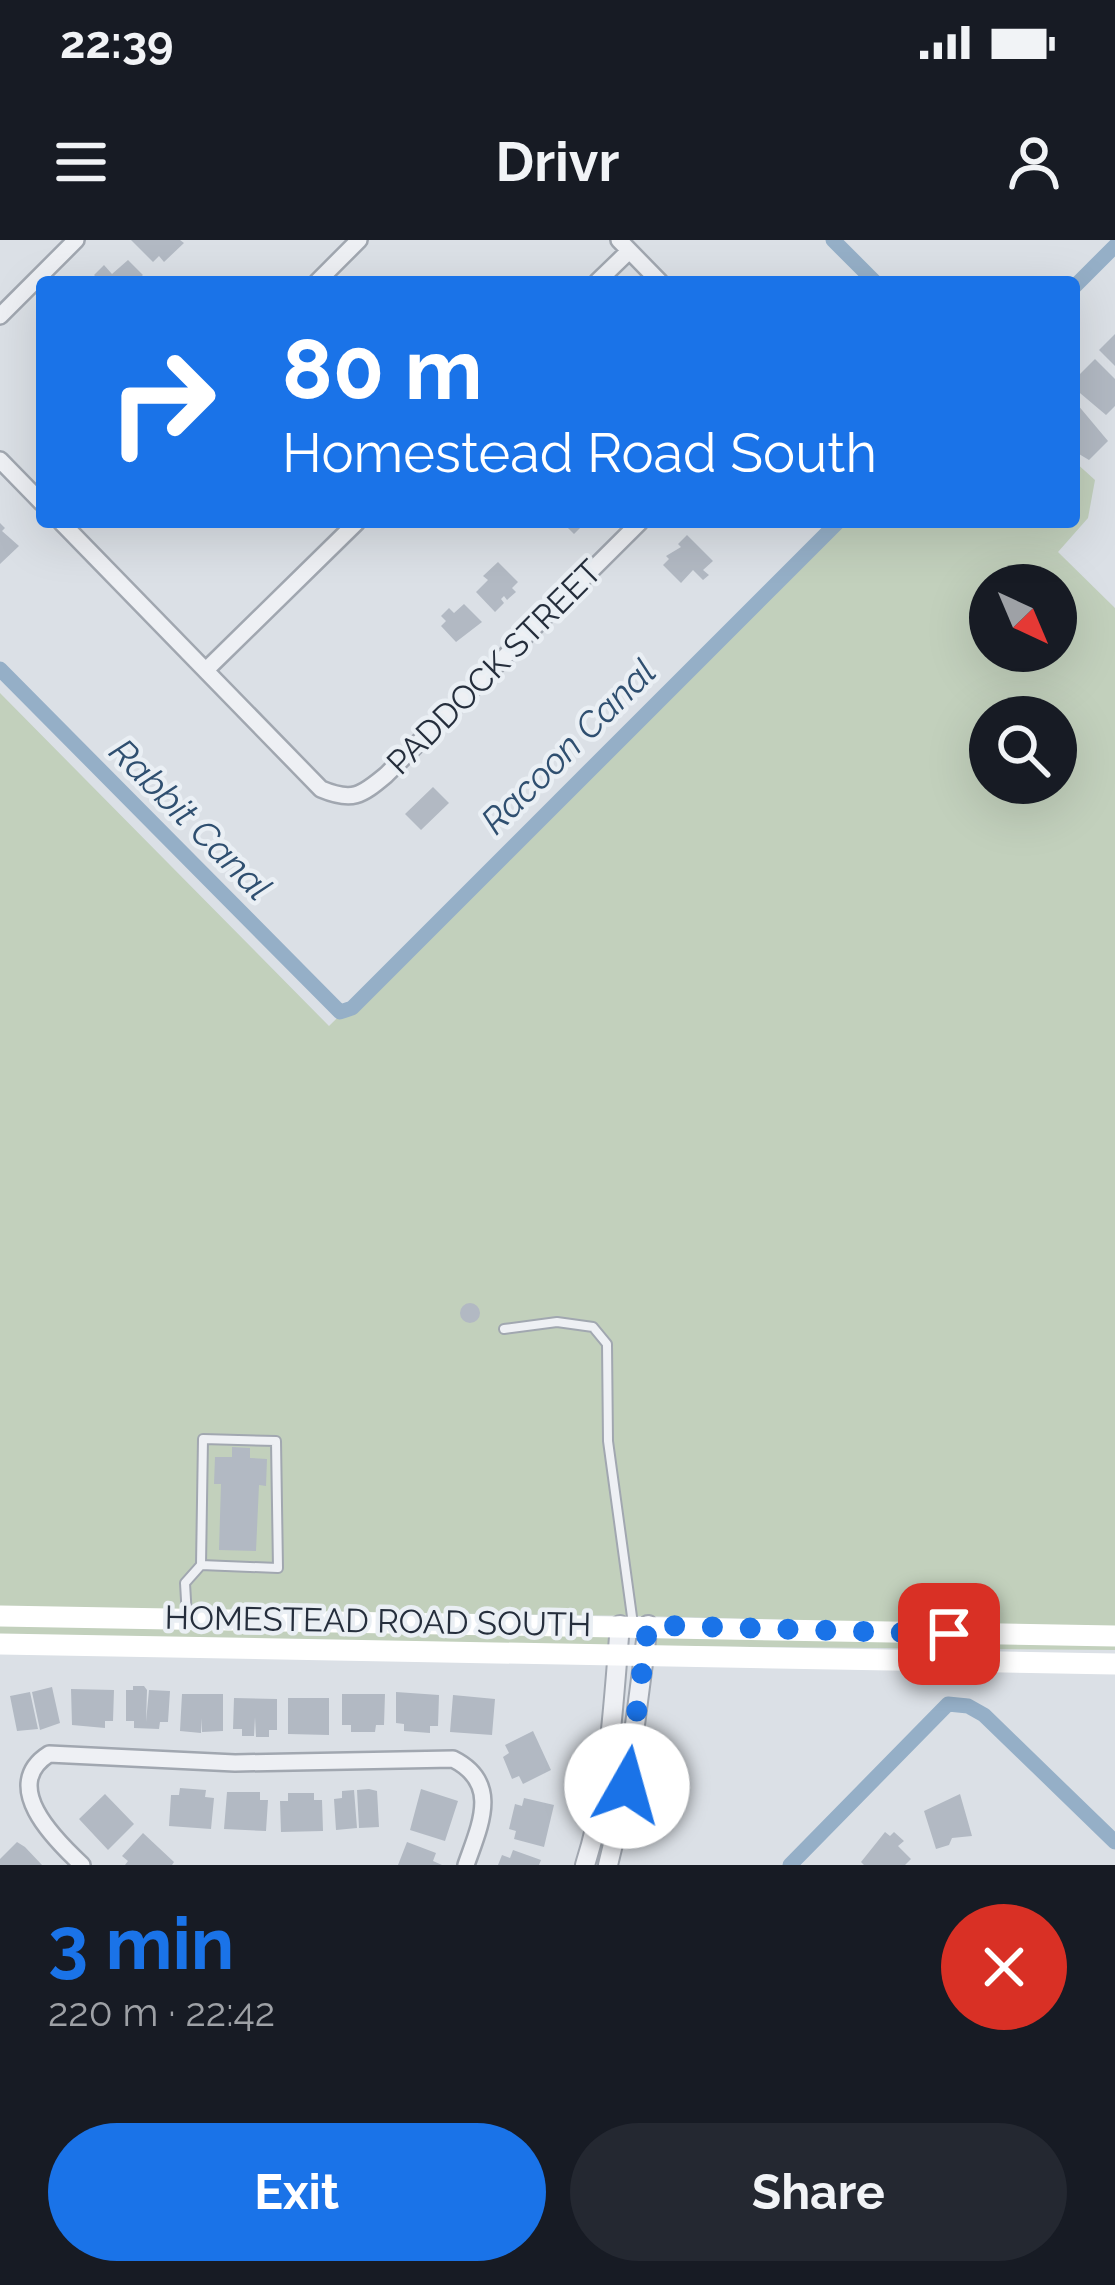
<!DOCTYPE html>
<meta charset="utf-8">
<style>
:root{--surface:#171b24;--page:#242831;--text:#f1f3f6;--muted:#9ea1a6;--accent:#1a73e8}
body{margin:0;font-family:Raleway,sans-serif;background:var(--page);color:var(--text);height:100vh;display:flex;flex-direction:column;font-size:45px;white-space:nowrap}
*{box-sizing:border-box;margin:0}
p{font-size:39px;color:var(--muted)}
.icon{flex:none;width:66px;height:66px;fill:none;stroke:currentColor;stroke-width:2;stroke-linecap:round;stroke-linejoin:round}
.map{position:relative;height:1625px;overflow:hidden}
.panel{display:flex;flex-direction:column;background:var(--surface);flex:1}
.panel>*{flex:none}
.hud{position:absolute;left:36px;top:36px;width:1044px;height:252px;border-radius:12px;box-shadow:0 12px 48px #0002;background:#1a73e8;color:#fff;overflow:hidden}
.needle{width:78px;rotate:136deg}
.tools{position:absolute;left:969px;top:324px;display:grid;gap:24px}
.tools a{display:grid;place-items:center;width:108px;height:108px;border-radius:50%;background:var(--surface);box-shadow:0 12px 48px #0002;font-size:60px}
.pin{position:absolute;display:grid;place-items:center;width:102px;height:102px;color:#fff;margin:-51px;border-radius:24px;box-shadow:0 6px 18px #0006}
.me{position:absolute;width:132px;margin:-66px;rotate:7deg;stroke-linejoin:round;filter:drop-shadow(0 0 9px #0008)}
.turn{display:flex;align-items:center;gap:42px;height:252px;padding:0 48px;font-size:54px}
.turn .icon{width:156px;height:156px;stroke-width:2.5}
.turn b{display:block;font-size:84px;line-height:102px}
.round{display:grid;place-items:center;flex:none;width:126px;height:126px;border-radius:63px;background:var(--page)}
.summary{display:flex;align-items:center;justify-content:space-between;height:204px;padding:0 48px}
h1{font-size:72px;font-weight:700;line-height:90px;color:var(--accent)}
.cta{display:flex;gap:24px;margin-top:auto;padding:24px 48px}
.cta a{flex:1;height:138px;border-radius:72px;background:var(--accent);color:#fff;font-size:48px;font-weight:700;line-height:138px;text-align:center}
.cta a+a{background:var(--page);color:var(--text)}
.status{display:flex;justify-content:space-between;align-items:center;height:84px;padding:0 60px;background:var(--surface);direction:ltr}
.status svg{height:33px;fill:currentColor}
header{display:flex;justify-content:space-between;align-items:center;height:156px;padding:0 48px;background:var(--surface);font-size:54px;font-weight:700}
.map>svg:first-child{display:block}
.green{fill:#c2d0bc;fill-rule:evenodd}
.lines{fill:none;stroke-linecap:round;stroke-linejoin:round}
.canal{stroke:#95afc7;stroke-width:15}
.building{fill:#b2b9c3}
.service-casing{stroke:#a1a7b0;stroke-width:12}
.minor-casing{stroke:#a1a7b0;stroke-width:20}
.tertiary-casing{stroke:#a1a7b0;stroke-width:22}
.service{stroke:#eef0f4;stroke-width:8}
.minor{stroke:#eef0f4;stroke-width:15}
.tertiary{stroke:#eef0f4;stroke-width:18}
.secondary{stroke:#fff;stroke-width:21}
.route{stroke:#1a73e8;stroke-width:21;stroke-dasharray:0 37.8}
.labels{text-anchor:middle;dominant-baseline:central;stroke-width:9;stroke-linejoin:round;paint-order:stroke}
.street-label{font-size:33px;fill:#252e3c;stroke:#eaeff4}
.water-label{font-size:36px;font-style:italic;fill:#2f4f70;stroke:#eaeff4}
</style>
<div class="status"><b>22:39</b><svg viewBox="0 0 49 12"><path d="M0 12V9h3v3zM5 12V6h3v6zM10 12V3h3v9zM15 12V0h3v12zM26 1h20v11H26zM47 4h2v5h-2z"/></svg></div>
<header><svg class="icon" aria-label="menu" viewBox="0 0 24 24"><path d="M4 6h16M4 12h16M4 18h16"/></svg>Drivr<svg class="icon" aria-label="person" viewBox="0 0 24 24"><circle cx="12" cy="8" r="4"/><path d="M4 21q1-7 8-7t8 7"/></svg></header>
<div class="map">
<svg width="1115" height="1625" viewBox="0 0 1115 1625">
<rect width="100%" height="100%" fill="#dbe0e6"/>
<path class="green" d="M1074,221L1095,240L1088,278L1058,312L1115,368V1389L642,1376L0,1368V453L329,786L843,282H1074ZM990,345H1056V411H990ZM990,477H1056V543H990Z
M0,1384L611,1393L610,1405L0,1397Z
M655,1393L1115,1404V1410L653,1406Z"/>
<g class="lines">
<path class="canal" d="M833,0L875,42
M1074,47L1115,6
M0,429L340,772L352,768L838,282
M790,1625L948,1464L968,1466L984,1475L1115,1602"/>
</g>
<path class="building" d="M131,0H180L184,3L164,22L159,16L153,22Z
M128,20L143,35L135,42H101L94,35L104,25L112,34Z
M1115,94V126L1099,110Z
M1095,119L1115,139V166L1106,175L1074,148V140Z
M1077,164L1108,201L1089,220L1074,211Z
M562,282H580L583,285L574,294Z
M0,283L5,288L2,291L19,306L0,324Z
M687,295L713,321L703,330L709,335L703,340L693,330L681,343L663,325L669,319L666,316L681,307L678,304Z
M498,322L518,342L512,348L516,352L507,360L504,356L501,359L504,363L495,372L476,352L488,340L483,336Z
M464,364L482,382L456,402L441,386L446,381L441,376L449,368L454,373Z
M433,547L449,563L421,590L405,574Z
M460 1073a10 10 0 1 1 20 0a10 10 0 1 1-20 0Z
M232,1207L250,1208V1218L267,1219L266,1246L259,1245L256,1311L219,1310L221,1244H214L215,1217H232Z
M133,1446H144L147,1450L146,1482L149,1450L170,1451L168,1482H160L159,1489L134,1488V1481H126V1450H133Z
M52,1447L60,1483L40,1490L32,1452Z
M71,1449L114,1450L113,1481H105V1488L72,1485Z
M30,1452L38,1489L17,1491L10,1456Z
M396,1452L439,1455L438,1486H430V1493L404,1491V1484L396,1483Z
M182,1454H223V1491L202,1492L201,1478V1493L180,1491Z
M342,1454H385L384,1485H376L375,1492H351V1485H342Z
M453,1455L495,1459L492,1495L450,1492Z
M234,1458L277,1459V1490H269V1497H256L255,1477L254,1496H242V1489H233Z
M288,1458H329V1495L288,1494Z
M533,1491L551,1530L523,1544L519,1536L512,1539L503,1517L509,1513L505,1505Z
M180,1548L206,1550L205,1557L214,1558L211,1589L169,1586L171,1555H179Z
M369,1549L377,1551L379,1587L359,1588L357,1550Z
M421,1549L458,1561L445,1601L410,1590Z
M354,1550L357,1588L336,1590L334,1559L342,1558V1551Z
M227,1552H260V1560H268L266,1591L224,1589Z
M288,1553H314V1560H322L323,1591L281,1592L280,1561H288Z
M105,1554L134,1584L108,1610L79,1579Z
M960,1554L972,1596L952,1598L949,1605L936,1609L924,1571Z
M524,1558L554,1565L544,1607L514,1599L516,1591L509,1589L515,1564L522,1566Z
M885,1592L890,1596L894,1592L904,1601L898,1606L911,1619L905,1625H864L861,1622Z
M143,1593L174,1622L172,1625H125L128,1621L122,1616Z
M17,1602L25,1607L42,1625H0V1619Z
M407,1602L436,1613L433,1621L442,1625H398Z
M513,1610L541,1620L539,1625H498L502,1615L510,1618Z"/>
<g class="lines">
<defs>
<path id="service" d="M504,1089L557,1082L593,1087L607,1104L608,1201L633,1384
M187,1377L185,1343L201,1325L203,1199L276,1201L278,1328L201,1325"/>
<path id="minor" d="M619,0L660,42
M317,42L359,0
M597,42L629,11
M0,76L76,0
M0,220L42,263
M61,282L321,549C352,562 361,556 386,535L640,282
M206,430L357,282
M82,1625C53,1598 0,1545 49,1514L235,1523L453,1519C501,1543 480,1585 466,1625"/>
<path id="tertiary" d="M585,1625C610,1547 613,1466 620,1385
M608,1625L627,1546L648,1385"/>
</defs>
<use href="#service" class="service-casing"/>
<use href="#minor" class="minor-casing"/>
<use href="#tertiary" class="tertiary-casing"/>
<use href="#service" class="service"/>
<use href="#minor" class="minor"/>
<use href="#tertiary" class="tertiary"/>
<path class="secondary" d="M0,1376L1115,1396
M0,1404L1115,1424"/>
</g>
<g class="lines">
<path class="route" d="M627,1546L648,1385L949,1394"/>
</g>
<g class="labels">
<g class="street-label">
<text transform="translate(494 427) rotate(-45)">PADDOCK STREET</text>
<text transform="translate(378 1381) rotate(1)">HOMESTEAD ROAD SOUTH</text>
</g>
<g class="water-label">
<text transform="translate(568 506) rotate(-45)">Racoon Canal</text>
<text transform="translate(191 579) rotate(45)">Rabbit Canal</text>
</g>
</g>
</svg>
<div class="tools">
<a><svg class="needle" viewBox="-14 -14 28 28"><path d="M0-13l5 13h-10z" fill="#e53935"/><path d="M0 13l5-13h-10z" fill="#9ea1a6"/></svg></a>
<a><svg class="icon" aria-label="search" viewBox="0 0 24 24"><circle cx="10" cy="10" r="6"/><path d="M15 15l6 6"/></svg></a>
</div>
<div class="pin" style="left:949px;top:1394px;background:#d93025"><svg class="icon" aria-label="arrive" viewBox="0 0 24 24"><path d="M6 21V4h12l-3 4 3 4H6"/></svg></div>
<svg class="me" style="left:627px;top:1546px" viewBox="-20 -20 40 40"><circle r="19" fill="#fff"/><path d="M0-13L10 11 0 6-10 11z" fill="#1a73e8"/></svg>
<div class="hud">
<div class="turn"><svg class="icon" aria-label="right" viewBox="0 0 24 24"><path d="M7 20v-9h11M14 6l5 5-5 5"/></svg><div><b>80 m</b>Homestead Road South</div></div>
</div>
</div>
<section class="panel">
<div class="summary"><div><h1>3 min</h1><p>220 m · 22:42</p></div><a class="round" style="background:#d93025;color:#fff"><svg class="icon" aria-label="close" viewBox="0 0 24 24"><path d="M6 6l12 12M18 6L6 18"/></svg></a></div>
<div class="cta"><a>Exit</a><a>Share</a></div>
</section>
